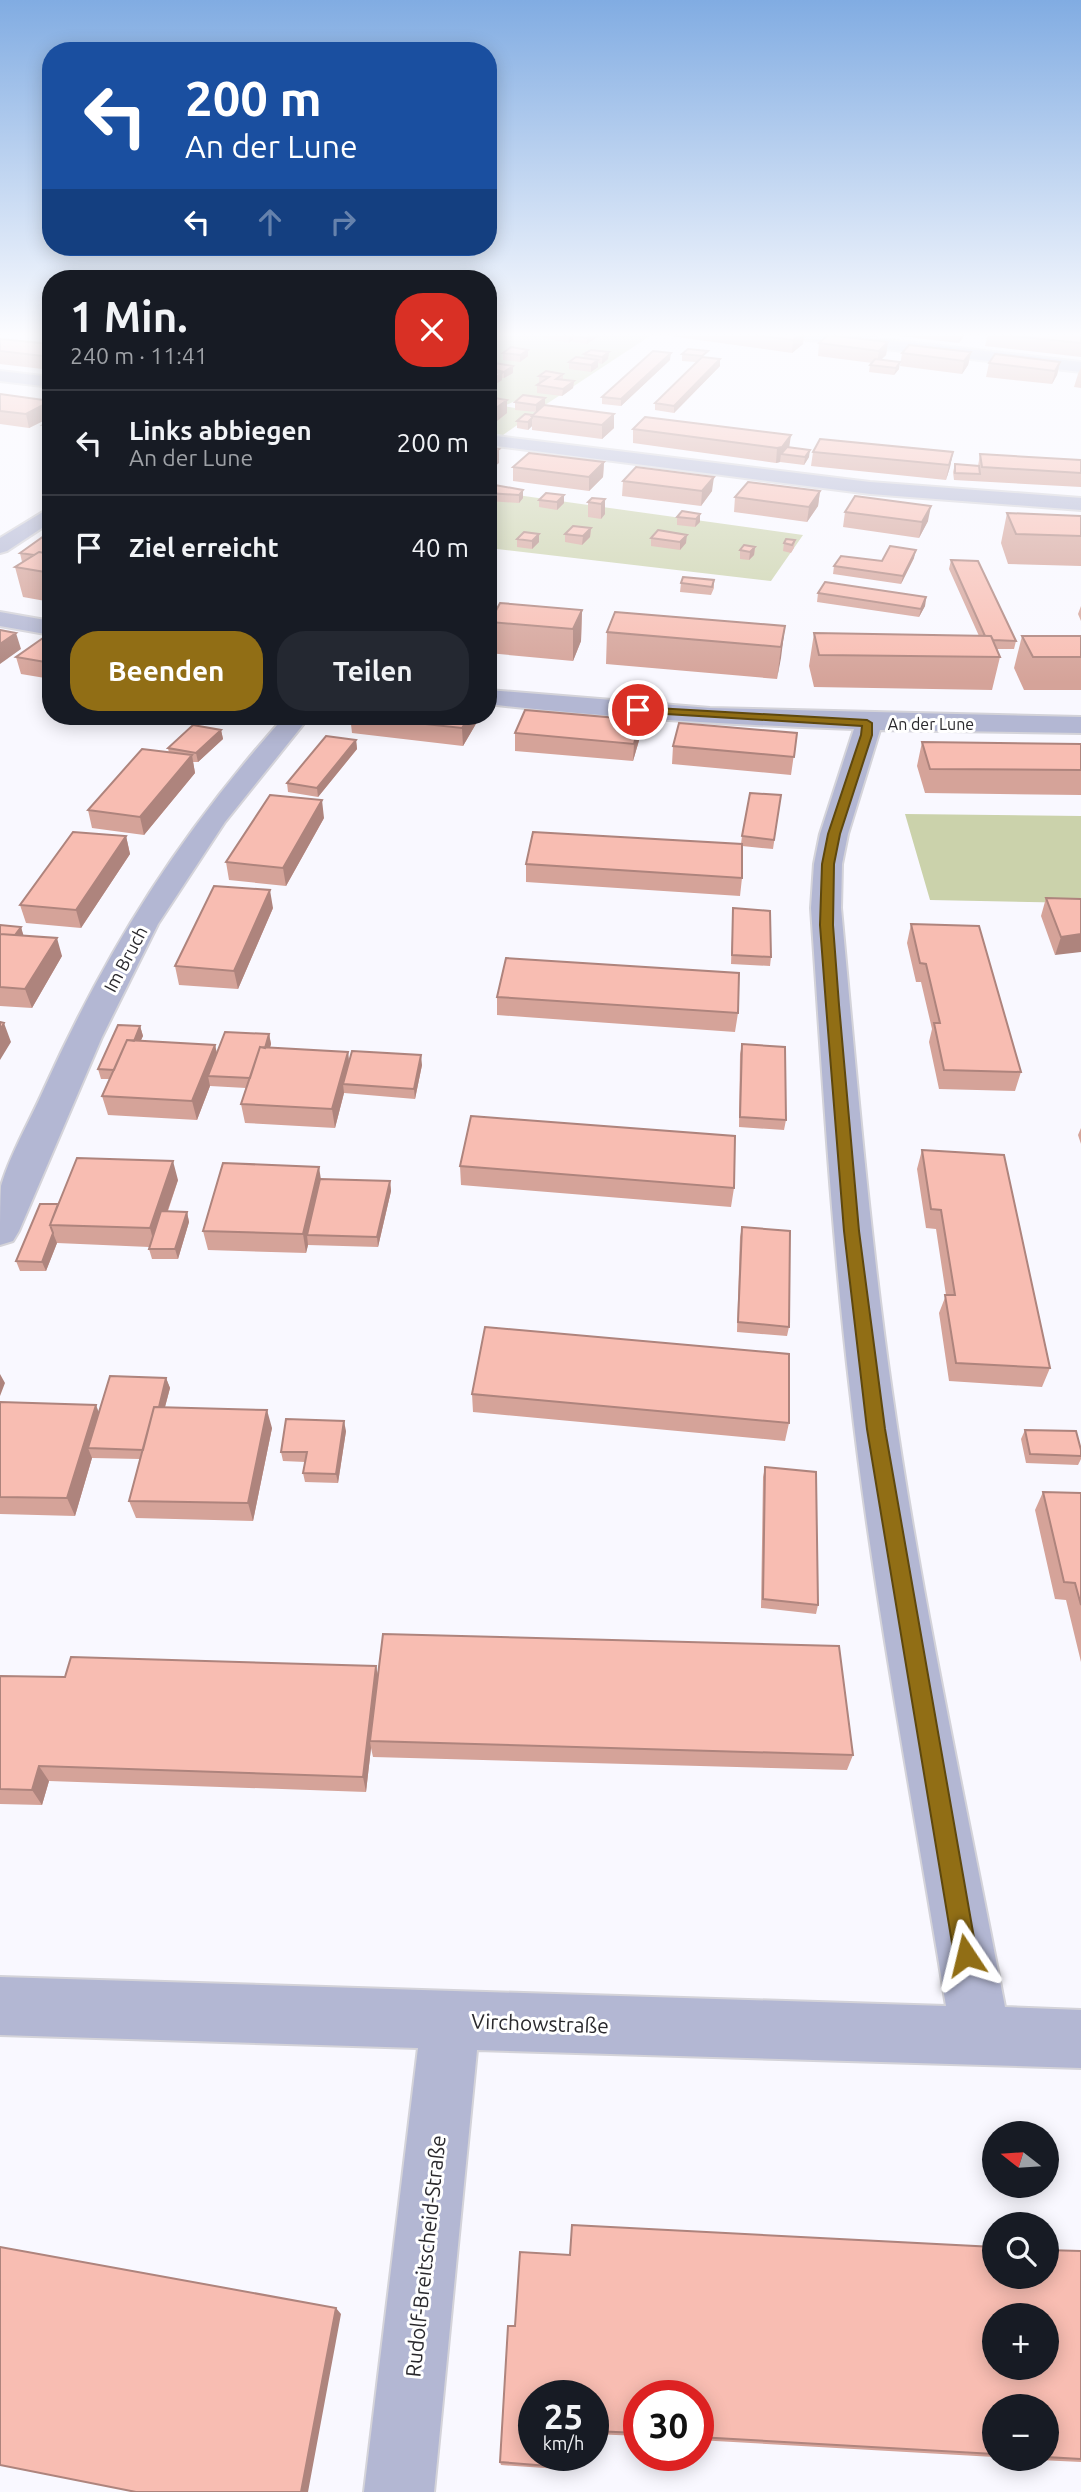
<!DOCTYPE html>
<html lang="de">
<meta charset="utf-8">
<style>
:root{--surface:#171b24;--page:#242831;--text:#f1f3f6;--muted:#9ea1a6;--line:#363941;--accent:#916e15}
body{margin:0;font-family:Ubuntu,sans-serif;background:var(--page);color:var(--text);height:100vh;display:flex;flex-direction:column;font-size:26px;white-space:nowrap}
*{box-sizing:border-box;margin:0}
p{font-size:23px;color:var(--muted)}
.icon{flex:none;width:38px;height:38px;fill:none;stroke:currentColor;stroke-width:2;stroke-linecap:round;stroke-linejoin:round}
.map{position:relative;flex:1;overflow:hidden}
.sheet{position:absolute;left:42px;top:270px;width:455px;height:455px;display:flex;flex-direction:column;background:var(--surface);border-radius:28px;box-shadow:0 4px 18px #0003}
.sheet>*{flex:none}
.top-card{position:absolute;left:42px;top:42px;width:455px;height:214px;border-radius:28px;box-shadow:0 4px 18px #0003;background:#1a4fa0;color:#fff;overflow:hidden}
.needle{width:46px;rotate:287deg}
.buttons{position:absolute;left:982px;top:2121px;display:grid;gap:14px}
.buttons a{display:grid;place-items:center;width:77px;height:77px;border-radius:50%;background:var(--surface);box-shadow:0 4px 18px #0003;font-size:35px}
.speed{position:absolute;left:518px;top:2380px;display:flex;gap:14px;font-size:35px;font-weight:700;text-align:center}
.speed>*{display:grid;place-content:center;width:91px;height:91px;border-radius:50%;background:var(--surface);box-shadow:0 4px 18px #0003;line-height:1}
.speed small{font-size:18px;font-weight:400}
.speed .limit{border:10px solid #d22;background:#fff;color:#111}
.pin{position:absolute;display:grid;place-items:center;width:60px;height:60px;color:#fff;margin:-30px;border:4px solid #fff;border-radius:50%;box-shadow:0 2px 7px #0007}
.me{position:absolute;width:77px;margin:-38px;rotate:350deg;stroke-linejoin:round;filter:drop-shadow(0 0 5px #0008)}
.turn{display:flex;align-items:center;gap:24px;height:147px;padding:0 28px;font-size:32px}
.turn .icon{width:91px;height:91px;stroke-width:2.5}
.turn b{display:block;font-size:49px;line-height:60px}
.lanes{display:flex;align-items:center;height:66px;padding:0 28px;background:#0003;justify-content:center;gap:35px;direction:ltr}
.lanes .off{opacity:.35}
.round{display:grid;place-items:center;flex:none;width:74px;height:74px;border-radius:28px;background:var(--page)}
.overview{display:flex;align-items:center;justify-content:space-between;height:119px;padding:0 28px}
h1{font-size:42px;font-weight:700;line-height:52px}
.cta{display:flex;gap:14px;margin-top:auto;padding:14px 28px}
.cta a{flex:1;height:80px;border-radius:28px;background:var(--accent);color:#fff;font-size:28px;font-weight:700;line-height:80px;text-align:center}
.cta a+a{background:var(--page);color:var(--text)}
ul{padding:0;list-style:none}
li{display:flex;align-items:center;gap:21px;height:105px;padding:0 28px;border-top:2px solid var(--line)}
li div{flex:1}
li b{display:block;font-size:26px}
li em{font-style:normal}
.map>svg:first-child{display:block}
.green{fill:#cbd2ab}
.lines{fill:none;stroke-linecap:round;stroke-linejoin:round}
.minor-casing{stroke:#d4d3d9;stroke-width:4}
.minor{fill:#b3b7d3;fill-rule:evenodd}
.wall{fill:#d5a399}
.shaded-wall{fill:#ae847d}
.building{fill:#f8bdb2;stroke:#ae847d;stroke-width:2;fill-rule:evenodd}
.route{fill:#916e15;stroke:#5e480e;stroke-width:2}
.labels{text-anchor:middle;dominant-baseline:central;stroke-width:6;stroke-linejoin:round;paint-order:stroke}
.far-street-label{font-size:16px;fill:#2a292d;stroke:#fff}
.street-label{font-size:18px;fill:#2a292d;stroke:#fff}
.near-street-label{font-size:21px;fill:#2a292d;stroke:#fff}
</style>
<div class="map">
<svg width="1081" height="2492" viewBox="0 0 1081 2492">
<rect width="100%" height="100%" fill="#f9f8ff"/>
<path class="green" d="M488,334H653L545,405L515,401L504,406L536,412L503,435L488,433Z
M488,491L803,535L771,581L488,548Z
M905,814L1081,816V903L930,900Z"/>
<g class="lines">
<defs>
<path id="minor" d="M792,334H838L1081,362V372L800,339Z
M0,371L51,377V387L0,381Z
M488,435L870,482L1081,498V510L870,494L488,445Z
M51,507V522L7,551L0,553V538Z
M0,612L51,621V635L0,626Z
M488,690L710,708L1081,717V733L880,730L848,834L842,864L841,908C856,1069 869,1231 892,1392C921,1598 966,1803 1005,2007L1081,2010V2068L477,2050L434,2492H364L418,2048L0,2035V1977L946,2006C913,1801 873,1596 850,1390C831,1230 822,1069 811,908L814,864L820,834L854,729C732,725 610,718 488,704Z
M285,716H310L225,822L158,924L102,1037L19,1231L13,1241L0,1245C0,1227 0,1203 1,1186C10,1154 30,1121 44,1089C109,945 180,834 285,716Z"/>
</defs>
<use href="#minor" class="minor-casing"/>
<use href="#minor" class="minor"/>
</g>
<path class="wall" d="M543,334H599V336L587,344L573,342V340L569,343L543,338Z
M670,334H804L803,344L792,353L670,336Z
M882,334H965L959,343Z
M988,334H1081V357L985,346Z
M0,339L51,344V370L0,364Z
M888,342L886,355L881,360L899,369L894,375L869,372L870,365L872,363L818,356L819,343Z
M528,350V356L520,362L503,360V353Z
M609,352L608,359L602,364L598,363V367L591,372L569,369V362L584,358V354Z
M971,352L968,365L962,374L900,366L902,353Z
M682,354L720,359V366L674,413L655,410V403L696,362L682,361Z
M670,360L621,406L602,404V397Z
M1060,362L1057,375L1052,384L986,377L989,363Z
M488,366H513V373L504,378H502V380L493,386L488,385Z
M1081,367V388L1074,387L1078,374Z
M563,374V380L574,381L573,388L562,396L537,393V385L541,383H539V376Z
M0,394L51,401V417L29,428L0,424Z
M488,397L507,400V413L492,425H488Z
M515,402L614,414V428L602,439L532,430V426L528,430L517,428V421L533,415L536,412L515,410Z
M51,421V433L45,432L43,425Z
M633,429L790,447L809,457L804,465L780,462L776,463L633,443Z
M813,452H953L950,467L946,480L811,466Z
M980,454L1081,460V487L954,480L953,472L955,464L978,466Z
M604,462L603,477L589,491L513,481V467Z
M623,481L712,491L701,506L622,496Z
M488,484L523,490V498L519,503L488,501Z
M820,491L818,506L807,522L734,512L735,497Z
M564,495V503L557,510L539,507V500Z
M605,499V514L601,519L588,517V502Z
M682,511L700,522L695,527L677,525V517Z
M845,512L928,521L919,538L843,527Z
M1007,513L1081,536V566L1008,564L1001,543Z
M591,528L590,537L582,545L565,542V534Z
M51,531V602L23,597L15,567L22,562L20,553Z
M651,538L686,543L680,550L651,546Z
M517,539L539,542L532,549L517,547Z
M795,540L794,548L791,553L783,551L784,543Z
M755,547L754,555L749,560L740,559V550Z
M914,558L901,584L833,574L834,566Z
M951,560L1016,641L1014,649H997L1000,657L992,690L814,687L809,666L814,633L979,636L949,569Z
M714,580V588L711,595L680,592L681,583Z
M818,593L926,597L925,606L919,617L817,602Z
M1081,606V621L1078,614Z
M582,610L581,641L573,661L488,653V617Z
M785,626L777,679L606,664L607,632Z
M1022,636H1081V690H1024L1014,668Z
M51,639V679L21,674L16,657Z
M350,716H476L477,722L463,746L352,733Z
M221,730L223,739L198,762H193L195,773L144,835L92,828L88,810L169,753L168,748Z
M515,733L640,737L633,761L515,751Z
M797,733L791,775L672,764L673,746Z
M356,740L357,749L318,797L288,792L287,783Z
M922,742L1081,744V795L925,793L917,766Z
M781,795L773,849L742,846V878L740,896L526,882V864L741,844L742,836Z
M324,818L286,886L229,880L226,862Z
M126,836L130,854L81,928L26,923L20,905Z
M1046,898L1081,899L1055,955L1041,916Z
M273,908L238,989L179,985L175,966Z
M733,908L771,957L770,966L731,964Z
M911,924L1021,1072L1015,1091L939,1089L929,1042L932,1029L921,982H916L907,943Z
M0,925L21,927L23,936L62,956L32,1008L0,1006Z
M497,997L738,1013L735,1032L497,1015Z
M140,1026L143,1036L140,1041L215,1045L217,1053L269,1034L271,1044L270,1048L348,1052L349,1062L422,1065L415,1099L344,1093L335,1128L245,1123L241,1104L246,1088L210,1086L197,1120L108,1115L102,1096L110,1079H101L98,1069Z
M742,1044L786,1120L784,1130L739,1127L740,1054Z
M1081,1128V1144L1078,1135Z
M922,1150L1050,1368L1042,1387L949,1381L939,1313L946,1295L936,1229L926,1228L917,1169Z
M460,1166L734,1188L731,1207L461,1185Z
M321,1179L390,1181L391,1191L378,1247L308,1245L306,1253L208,1250L203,1231Z
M178,1180L168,1211L187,1212L189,1222L178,1259H152L149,1249V1247L57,1243L46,1271H20L16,1261L58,1204Z
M742,1227L789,1327L787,1336L737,1332L740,1237Z
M166,1378L170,1388L165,1407L272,1428L253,1521L136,1518L129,1501L140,1459L92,1458L75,1516L0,1514V1402L99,1413Z
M472,1394L789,1423L785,1441L473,1412Z
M1025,1430L1081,1456V1459L1078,1465L1026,1463L1021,1439Z
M346,1431L338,1483L305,1482L303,1473L305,1462L283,1461L281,1452Z
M765,1467L818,1605L816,1614L761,1608L763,1477Z
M1043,1492L1081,1493V1662L1066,1600L1055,1599L1035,1510Z
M376,1666L378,1675L853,1755L847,1770L373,1757L371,1748L366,1792L49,1781L42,1805L0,1804V1676L65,1677Z
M1081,2251V2462L1018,2459H1046V2406H994V2457L698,2440V2396H639V2436L593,2434V2396H534L574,2468L573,2470L501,2465L500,2462L515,2326Z"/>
<path class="shaded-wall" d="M572,334H582L573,336V340L569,343V336Z
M593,334H599V336L587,344V338Z
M801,334H804L803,344L792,353L793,340Z
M961,334H965L959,343Z
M888,342L886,355L877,363L879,351Z
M528,350V356L520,362V355Z
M609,352L608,359L602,364V357Z
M971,352L968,365L962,374L964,361Z
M671,353L670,360L621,406V399Z
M720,359V366L674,413V406Z
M598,360V367L591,372V365Z
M900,362L899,369L894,375L896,368Z
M1060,362L1057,375L1052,384L1055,371Z
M513,366V373L504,378V372Z
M502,373V380L493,386V379Z
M574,381L573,388L562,396L563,389Z
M545,398V405L536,412V405Z
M507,400V413L492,425V411Z
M51,401V417L29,428L26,414Z
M614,414V428L602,439V425Z
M532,418V426L528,430V422Z
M791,435L789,449L781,454L780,462L776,463L777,448Z
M499,449V463L488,472V457Z
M810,450L809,457L804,465L805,457Z
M953,452L950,467L946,480L949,465Z
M604,462L603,477L589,491V477Z
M714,477L712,491L701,506L702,491Z
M523,490V498L519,503V495Z
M820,491L818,506L807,522L809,507Z
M564,495V503L557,510V502Z
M605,499V514L601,519V504Z
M931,506L928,521L919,538L922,522Z
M700,514V522L695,527L696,519Z
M591,528L590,537L582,545L583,536Z
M539,534V542L532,549V541Z
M687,535L686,543L680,550V542Z
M755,547L754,555L749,560L750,552Z
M916,550L914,558L901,584L903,576Z
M926,597L925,606L919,617L921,609Z
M582,610L581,641L573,661V629Z
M785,626L781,658L777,679L781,647Z
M16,633L21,649L0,664V644Z
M470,716H476L477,722L463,746L462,728Z
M640,720V737L633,761L634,744Z
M221,730L223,739L198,762L196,753Z
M356,740L357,749L318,797L317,788Z
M192,755L195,773L144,835L140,817Z
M322,800L324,818L286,886L283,868Z
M126,836L130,854L81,928L76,910Z
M270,890L273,908L238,989L234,971Z
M21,927L24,937L10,943Z
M1081,934V952L1055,955L1061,937Z
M57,938L62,956L32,1008L25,989Z
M4,1023L11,1042L0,1060V1030Z
M140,1026L143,1036L123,1080L120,1070Z
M269,1034L271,1044L256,1088L254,1078Z
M215,1045L219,1064L208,1076L210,1086L197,1120L192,1101Z
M348,1052L350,1071L343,1084L344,1093L335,1128L332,1109Z
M421,1055L422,1065L415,1099L414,1089Z
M173,1161L178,1180L155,1247L150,1228Z
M319,1167L322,1186L307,1235L308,1245L306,1253L303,1234Z
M390,1181L391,1191L378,1247L377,1237Z
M187,1212L189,1222L178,1259L175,1249Z
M53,1233L57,1243L46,1271L42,1262Z
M0,1374L5,1383L0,1396Z
M166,1378L170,1388L151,1459L148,1450Z
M96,1405L103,1423L88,1448L92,1458L75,1516L67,1498Z
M267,1410L272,1428L253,1521L248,1503Z
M344,1421L346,1431L338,1483L336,1474Z
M376,1666L379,1682L370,1741L371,1748L366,1792L363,1777Z
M39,1766L49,1781L42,1805L32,1790Z
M336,2308L341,2314L308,2492H301Z"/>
<path class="building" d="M556,334H572L569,336Z
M576,334H593L587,338L573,336Z
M747,334H801L793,340Z
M993,334H1081V343Z
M828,335L888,342L879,351L819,343Z
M0,339L51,344V357L0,351Z
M909,345L971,352L964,361L902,353Z
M511,347L528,350L520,355L503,353Z
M688,349L708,351L702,356L682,354Z
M591,350L609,352L602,357L584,354Z
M653,351L671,353L621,399L602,397Z
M995,354L1060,362L1055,371L989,363Z
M576,357L598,360L591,365L569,362Z
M702,357L720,359L674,406L655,403Z
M875,359L900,362L896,368L870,365Z
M494,363L513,366L504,372L488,368V366Z
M546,371L563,374L556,379L574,381L563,389L537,385L549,377L539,376Z
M488,372L502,373L493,379L488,378Z
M0,394L51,401L26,414L0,411Z
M523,395L545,398L536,405L515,402Z
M488,397L507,400L492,411H488Z
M544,405L614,414L602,425L532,416Z
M525,414L533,415L532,418L528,422L517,421Z
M645,417L791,435L782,447L777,448L633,429Z
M51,421V426L43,425Z
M820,439L953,452L949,465L813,452Z
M488,447L499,449L488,457Z
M787,447L810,450L805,457L781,454Z
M529,453L604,462L589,477L513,467Z
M980,454L1081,460V473L982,467Z
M955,464L979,466L980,474L955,473Z
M636,467L714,477L702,491L623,481Z
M748,482L820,491L809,507L735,497Z
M488,484H489L523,490L519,495L488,493Z
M546,493L564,495L557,502L539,500Z
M855,496L931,506L922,522L845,512Z
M592,498L605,499L601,504L588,502Z
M682,511L700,514L696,519L677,517Z
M1007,513L1081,516V536L1016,534Z
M573,526L591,528L583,536L565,534Z
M658,530L687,535L680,542L651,538Z
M51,531V554L39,552L34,555L20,553Z
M524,532L539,534L532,541L517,539Z
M786,539L795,540L792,545L784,543Z
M744,545L755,547L750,552L740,550Z
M890,546L916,550L903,576L834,566L841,556L882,561Z
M39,552L51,554V573L15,567Z
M951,560L978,561L1016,641L993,640L991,636H985Z
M683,577L714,580L712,587L681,583Z
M825,582L926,597L921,609L818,593Z
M500,603L582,610L573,629L490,622Z
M615,612L785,626L781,647L607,632Z
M488,617H492L490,622V637H488Z
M0,630L16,633L0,644Z
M814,633L991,636L1000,657L819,655Z
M1022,636H1081V657H1033Z
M43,638L51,639V663L16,657Z
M525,710L640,720L634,744L515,733Z
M351,716H470L462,728Z
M679,723L797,733L794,757L673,746Z
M193,725L221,730L196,753L168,748Z
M326,736L356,740L317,788L287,783Z
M922,742L1081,744V770L930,769Z
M142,749L192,755L140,817L88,810Z
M750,793L781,795L774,840L742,836Z
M270,795L322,800L283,868L226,862Z
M73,832L126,836L76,910L20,905Z
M533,832L742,844V878L526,864Z
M214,886L270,890L234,971L175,966Z
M1046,898L1081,899V934L1061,937Z
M733,908L770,911L771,957L732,955Z
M911,924L979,926L1021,1072L944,1070L934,1023H940L926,964L920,963Z
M0,925L21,927L15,935L0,934Z
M0,934L57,938L25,989L0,987Z
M506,958L739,973L738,1013L497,997Z
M0,1022L4,1023L0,1030Z
M118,1025L140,1026L134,1041L127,1040L114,1070L98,1069Z
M225,1032L269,1034L265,1048L260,1047L250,1078L208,1076Z
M127,1040L215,1045L192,1101L102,1096Z
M742,1044L785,1047L786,1120L740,1117Z
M260,1047L348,1052L332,1109L241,1104Z
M352,1051L421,1055L414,1089L343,1084Z
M471,1116L735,1136L734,1188L460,1166Z
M922,1150L1004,1155L1050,1368L956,1363L945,1295H955L941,1210L931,1209Z
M77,1158L173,1161L150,1228L50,1225Z
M223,1163L319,1167L303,1234L203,1231Z
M320,1179L390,1181L377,1237L307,1235Z
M40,1204H58L50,1225L53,1233L42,1262L16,1261Z
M161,1211L187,1212L175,1249H149Z
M742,1227L790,1231L789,1327L738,1322Z
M485,1327L789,1354V1423L472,1394Z
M110,1376L166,1378L159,1407H154L143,1450L88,1448Z
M0,1402L96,1405L67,1498L0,1497Z
M154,1407L267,1410L248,1503L129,1501Z
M286,1419L344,1421L336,1474L303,1473L307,1452H281Z
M1025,1430L1076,1431L1081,1450V1456L1030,1454Z
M765,1467L816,1472L818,1605L763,1599Z
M1043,1492L1081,1493V1605L1075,1583L1064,1582Z
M383,1634L839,1646L853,1755L370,1741Z
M71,1657L376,1666L363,1777L39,1766L32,1790L0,1789V1676L65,1677Z
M572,2225L994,2247V2277H1046V2250L1081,2251V2459L1046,2457V2406H994V2454L698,2437V2396H639V2433L593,2431V2396H534V2455H574V2468L500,2462L508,2326H515L520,2252L570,2255ZM994,2315H1046V2368H994Z
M0,2247L336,2308L301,2492H136L0,2465Z"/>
<linearGradient id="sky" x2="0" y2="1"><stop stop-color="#81ace2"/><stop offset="0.49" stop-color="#fcfcff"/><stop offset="1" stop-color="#fcfcff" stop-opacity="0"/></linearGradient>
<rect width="1081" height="683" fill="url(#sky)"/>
<path class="route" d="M638,707L867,720L872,723V735L840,834L834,864L833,925L839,1005L859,1231L885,1429L977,1955L974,1964L966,1967L957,1964L954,1955L867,1429L844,1231L826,1005L820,925L822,864L828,834L861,735L862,726L634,712V708Z"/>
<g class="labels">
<g class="far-street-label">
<text x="931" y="724">An der Lune</text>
</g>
<g class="street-label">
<text transform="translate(125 959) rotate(-62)">Im Bruch</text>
</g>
<g class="near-street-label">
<text transform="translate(540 2023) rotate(2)">Virchowstraße</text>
<text transform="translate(425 2256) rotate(-84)">Rudolf-Breitscheid-Straße</text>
</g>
</g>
</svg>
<div class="buttons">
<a><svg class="needle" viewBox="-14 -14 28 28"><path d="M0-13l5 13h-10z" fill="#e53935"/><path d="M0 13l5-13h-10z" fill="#9ea1a6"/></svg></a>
<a><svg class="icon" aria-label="search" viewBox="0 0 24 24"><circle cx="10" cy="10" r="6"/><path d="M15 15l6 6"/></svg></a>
<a>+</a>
<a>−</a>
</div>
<div class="speed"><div>25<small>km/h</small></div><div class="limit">30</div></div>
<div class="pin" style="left:638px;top:710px;background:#d93025"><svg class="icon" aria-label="arrive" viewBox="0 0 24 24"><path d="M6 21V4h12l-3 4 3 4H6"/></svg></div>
<svg class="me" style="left:966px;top:1955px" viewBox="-20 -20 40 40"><path d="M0-17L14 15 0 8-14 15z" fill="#916e15" stroke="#fff" stroke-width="4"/></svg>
<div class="top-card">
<div class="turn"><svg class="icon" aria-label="left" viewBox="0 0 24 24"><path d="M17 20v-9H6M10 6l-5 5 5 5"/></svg><div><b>200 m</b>An der Lune</div></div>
<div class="lanes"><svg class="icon" aria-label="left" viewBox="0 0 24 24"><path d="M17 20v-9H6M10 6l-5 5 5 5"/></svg><svg class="icon off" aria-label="ahead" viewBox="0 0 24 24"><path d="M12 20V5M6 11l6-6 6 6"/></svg><svg class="icon off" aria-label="right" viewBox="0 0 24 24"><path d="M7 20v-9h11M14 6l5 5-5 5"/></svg></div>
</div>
<section class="sheet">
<div class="overview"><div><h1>1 Min.</h1><p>240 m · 11:41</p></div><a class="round" style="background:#d93025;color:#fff"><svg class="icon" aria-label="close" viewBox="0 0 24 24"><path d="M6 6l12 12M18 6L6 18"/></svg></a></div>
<ul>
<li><svg class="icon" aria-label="left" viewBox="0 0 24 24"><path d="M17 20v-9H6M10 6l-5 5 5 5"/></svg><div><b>Links abbiegen</b><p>An der Lune</p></div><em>200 m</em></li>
<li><svg class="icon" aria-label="arrive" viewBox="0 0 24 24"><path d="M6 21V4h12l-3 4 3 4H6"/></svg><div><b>Ziel erreicht</b></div><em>40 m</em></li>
</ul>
<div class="cta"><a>Beenden</a><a>Teilen</a></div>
</section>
</div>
